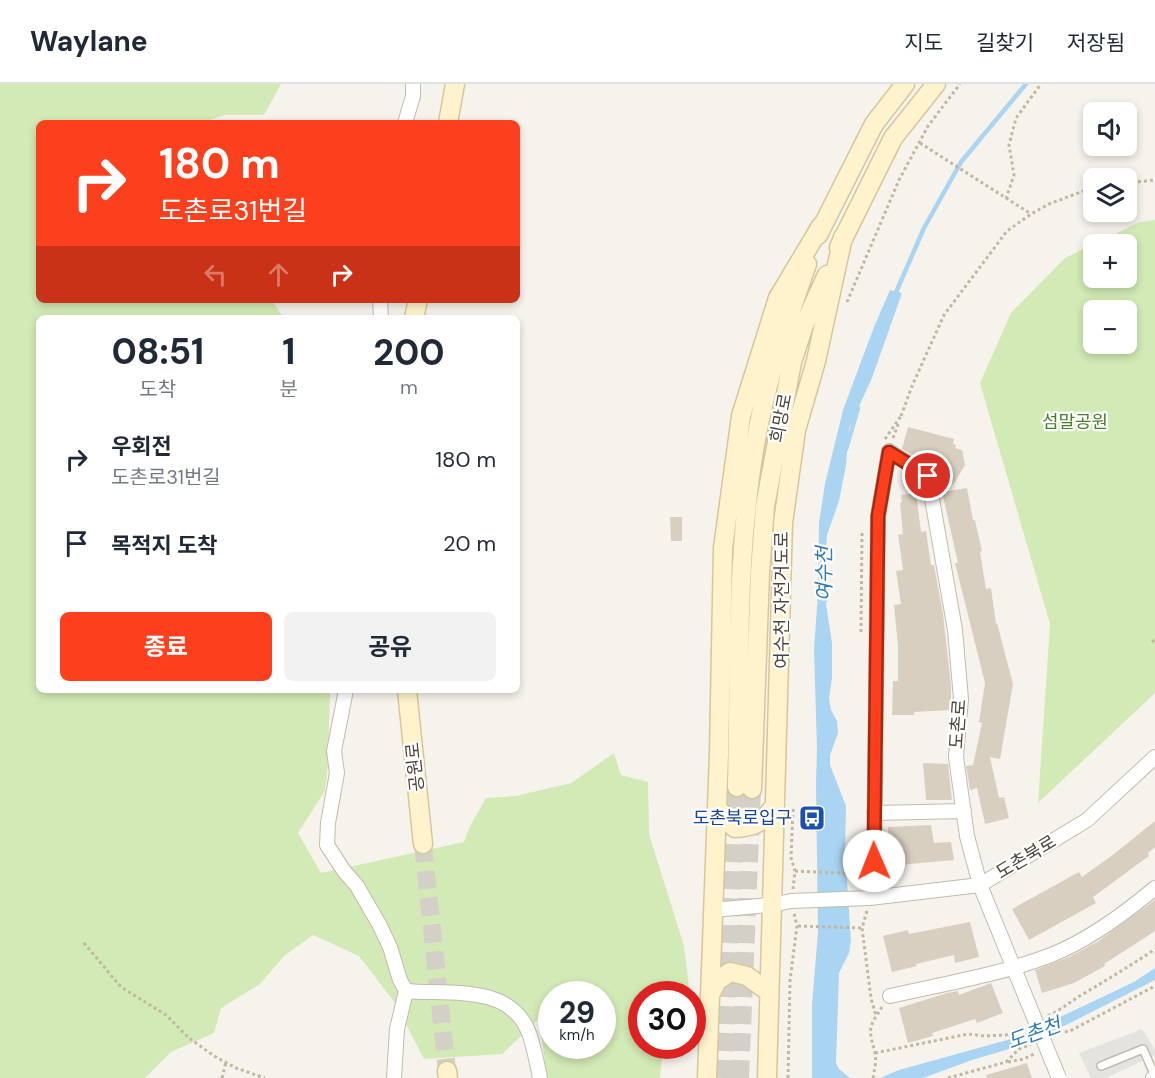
<!DOCTYPE html>
<html lang="ko">
<meta charset="utf-8">
<style>
:root{--surface:#fff;--page:#f2f2f3;--text:#1f2937;--muted:#747a83;--line:#e0e1e3;--accent:#fc3f1d}
body{margin:0;font-family:"DM Sans","Noto Sans KR",sans-serif;background:var(--page);color:var(--text);height:100vh;display:flex;flex-direction:column;font-size:22px;white-space:nowrap}
*{box-sizing:border-box;margin:0}
p{font-size:20px;color:var(--muted)}
.icon{flex:none;width:33px;height:33px;fill:none;stroke:currentColor;stroke-width:2;stroke-linecap:round;stroke-linejoin:round}
.map{position:relative;flex:1;overflow:hidden}
.side{position:absolute;left:36px;top:231px;width:484px;height:378px;display:flex;flex-direction:column;background:var(--surface);border-radius:9px;box-shadow:0 3px 9px #0003}
.side>*{flex:none}
.guide{position:absolute;left:36px;top:36px;width:484px;height:183px;border-radius:9px;box-shadow:0 3px 9px #0003;background:#fc3f1d;color:#fff;overflow:hidden}
.controls{position:absolute;left:1083px;top:18px;display:grid;gap:12px}
.controls a{display:grid;place-items:center;width:54px;height:54px;border-radius:9px;background:var(--surface);box-shadow:0 3px 9px #0003;font-size:30px}
.speed{position:absolute;left:538px;top:897px;display:flex;gap:12px;font-size:30px;font-weight:700;text-align:center}
.speed>*{display:grid;place-content:center;width:78px;height:78px;border-radius:50%;background:var(--surface);box-shadow:0 3px 9px #0003;line-height:1}
.speed small{font-size:15px;font-weight:400}
.speed .limit{border:9px solid #d22;background:#fff;color:#111}
.pin{position:absolute;display:grid;place-items:center;width:51px;height:51px;color:#fff;margin:-26px;border:3px solid #fff;border-radius:50%;box-shadow:0 2px 6px #0007}
.me{position:absolute;width:66px;margin:-33px;rotate:359deg;stroke-linejoin:round;filter:drop-shadow(0 0 4px #0008)}
.turn{display:flex;align-items:center;gap:21px;height:126px;padding:0 24px;font-size:27px}
.turn .icon{width:78px;height:78px;stroke-width:2.5}
.turn b{display:block;font-size:42px;line-height:51px}
.lanes{display:flex;align-items:center;height:57px;padding:0 24px;background:#0003;justify-content:center;gap:30px;direction:ltr}
.lanes .off{opacity:.35}
.eta{display:flex;justify-content:space-evenly;align-items:center;height:102px;text-align:center}
.eta b{font-size:36px;font-weight:700;line-height:42px}
.primary-button{display:flex;gap:12px;margin-top:auto;padding:12px 24px}
.primary-button a{flex:1;height:69px;border-radius:9px;background:var(--accent);color:#fff;font-size:24px;font-weight:700;line-height:69px;text-align:center}
.primary-button a+a{background:var(--page);color:var(--text)}
ul{padding:0;list-style:none}
li{display:flex;align-items:center;gap:18px;height:84px;padding:0 24px}
li div{flex:1}
li b{display:block;font-size:22px}
li em{font-style:normal}
header{display:flex;align-items:center;gap:36px;box-sizing:border-box;height:84px;padding:0 30px;background:var(--surface);border-bottom:2px solid var(--line)}
header strong{font-size:28px}
nav{display:flex;gap:33px;margin-inline-start:auto;font-size:21px}
.map>svg:first-child{display:block}
.green{fill:#d2eab5;fill-rule:evenodd}
.parking{fill:#e5e3e0}
.water{fill:#a9d4f2}
.lines{fill:none;stroke-linecap:round;stroke-linejoin:round}
.stream{stroke:#a9d4f2;stroke-width:4.5}
.building{fill:#d8cfc1}
.secondary-tunnel{stroke:#d4d0c8;stroke-width:18;stroke-dasharray:18 9;stroke-linecap:butt}
.service-casing{stroke:#c2bbae;stroke-width:10}
.minor-casing{stroke:#c2bbae;stroke-width:16}
.secondary-casing{stroke:#d6c79b;stroke-width:21}
.path{stroke:#c4b79f;stroke-width:3;stroke-dasharray:3 3;stroke-linecap:butt}
.service{stroke:#fff;stroke-width:7}
.minor{stroke:#fff;stroke-width:14}
.secondary{stroke:#fff3cd;stroke-width:18}
.minor-bridge-casing{stroke:#c2bbae;stroke-width:16;stroke-linecap:butt}
.minor-bridge{stroke:#fff;stroke-width:14}
.route-casing{stroke:#a42913;stroke-width:15}
.route{stroke:#fc3f1d;stroke-width:10}
.labels{text-anchor:middle;dominant-baseline:central;stroke-width:4.5;stroke-linejoin:round;paint-order:stroke}
.street-label{font-size:18px;fill:#4b4439;stroke:#fff}
.park-label{font-size:18px;fill:#4a7f2a;stroke:#fff}
.transit-label{font-size:18px;fill:#164399;stroke:#fff;text-anchor:end}
.water-label{font-size:20px;font-style:italic;fill:#2e7ab2;stroke:#fff}
</style>
<header>
<strong>Waylane</strong>
<nav><a>지도</a><a>길찾기</a><a>저장됨</a></nav>
</header>
<div class="map">
<svg width="1155" height="994" viewBox="0 0 1155 994">
<rect width="100%" height="100%" fill="#f6f3ec"/>
<path class="green" d="M0,0H281L264,31H225L201,39H39V216H274L273,218L284,234H39V606H330L328,680L325,707L298,749L321,789L464,758L470,742L486,714L516,712L571,699L614,669L621,691L648,698L649,750L684,862L690,910H642V962H663L660,994H547L539,935L502,970L424,975L395,919L359,872L313,851L284,872L260,900L221,924L214,949L171,968L145,994H0ZM552,910H603V962H552Z
M1155,136V609L1038,719L1050,540L980,299L1011,229L1065,174L1140,138ZM1094,160H1126V194H1094ZM1094,226H1126V260H1094Z"/>
<path class="parking" d="M1142,945L1155,966V971L1106,994H1091L1079,969Z"/>
<path class="water" d="M890,206L902,209L872,294L849,344L846,381L839,417L827,451L825,478L829,511L826,520L832,559V594L829,614L831,626L837,637L838,649L830,671V681L846,722L845,768L851,857L849,869L839,889L836,979L839,985L850,994H812V921L818,848L816,699L817,664L814,565L818,509L819,439L825,400L843,326L874,243Z
M1155,884V896L1068,940L1022,961L972,976L923,994H880L899,986L1018,953L1134,898Z"/>
<g class="lines">
<path class="stream" d="M894,213L924,144L961,78L1026,0
M846,365L858,324"/>
</g>
<path class="building" d="M908,343L954,355L953,360L956,361L955,364L962,366L965,381L953,401L948,386L934,382L935,379L917,374L902,365Z
M967,404L973,436H975L982,467L980,468L986,505L991,504L996,540L997,539L1013,600L1000,675L990,673L999,714L1004,713L1009,734L985,740L977,704L970,706L966,682L973,681L982,639L979,638L985,599L955,479H958L942,408Z
M916,409L921,448L926,447L931,481H934L943,530L951,602V626L914,628V631H892L893,597H898V562L894,521L901,520L896,487L903,486L898,451L903,450L900,419L902,418L901,411Z
M670,433H682V457H671Z
M923,679L948,680L952,716H926Z
M1155,737V763L1148,769L1149,772L1093,813L1096,819L1029,856L1012,825L1079,788L1082,793L1114,770Z
M931,741L934,759L951,758L954,776L888,782V743Z
M1155,816V847L1104,880L1105,882L1074,899L1042,909L1035,886L1069,873L1097,858Z
M970,838L979,873L955,879L954,871L916,880L917,882L892,888L883,852L908,846L909,850Z
M991,899L1003,929L977,939L975,935L932,949L933,952L908,959L899,924L947,909L958,907L959,911Z
M1027,979L1032,994H987L986,991Z"/>
<g class="lines">
<path class="secondary-tunnel" d="M423,760L447,987
M723,994L737,703
M740,994L752,705"/>
<defs>
<path id="service" d="M1101,982L1143,965L1155,992"/>
<path id="minor" d="M405,39L413,12V0
M380,216L381,234
M346,606L334,667L337,689L328,739L327,761L344,787L357,802L379,840L390,863L400,896L406,907
M874,729L964,727
M874,777L878,432L889,367L928,392L955,546L961,615L956,673L967,752L980,801L1026,914
M712,826L771,821L791,817L870,814L980,801L1087,736L1155,673
M890,912C943,900 1000,891 1051,871C1089,856 1124,830 1155,804
M394,994L397,945L406,907C448,911 510,899 529,949C534,963 537,979 540,994
M1153,994L1155,993"/>
<path id="secondary" d="M448,39L455,0
M818,151L874,40L905,0
M839,163L893,54L936,0
M414,234L418,216
M407,606L423,760
M737,703C740,587 735,459 758,345C769,288 788,234 807,180
M752,705L760,489L765,422L792,278L804,241L827,191
M717,723L727,737L735,744C756,743 763,738 775,721
M710,911L717,897L730,888L747,892L769,908
M447,987L448,994
M707,994L719,669L723,464L741,332L778,214L821,142
M767,994L783,439L796,346L816,277L843,153"/>
</defs>
<use href="#service" class="service-casing"/>
<use href="#minor" class="minor-casing"/>
<use href="#secondary" class="secondary-casing"/>
<path class="path" d="M920,59L1031,130
M1126,99L1155,96
M1006,115L1014,91L1009,61L1016,34L1041,0
M847,218L899,96L928,42L960,0
M901,332L912,302L944,231L1007,147L1031,130L1049,120L1094,103
M893,354L899,338
M885,355L901,332
M861,548L862,447
M1152,556L1155,559
M793,725L791,774L795,787L793,805
M865,786L868,800
M795,787L865,790
M867,827L862,844L871,914L876,932
M798,842L862,844
M84,859L121,903L166,931L189,954L214,972L236,984L265,994
M1048,932C1061,926 1071,917 1083,910C1108,895 1132,881 1155,865
M1053,950L1070,947L1155,902
M875,969L968,950L984,952L1006,951L1023,943
M1008,978L1024,975L1036,969
M222,994L226,978
M788,994L790,896L797,842L794,829
M873,994C874,987 877,976 875,969C869,945 867,946 882,923
M948,994L1006,978L1019,965L1031,960"/>
<use href="#service" class="service"/>
<use href="#minor" class="minor"/>
<use href="#secondary" class="secondary"/>
<defs>
<path id="minor-bridge" d="M1026,914L1059,994"/>
</defs>
<use href="#minor-bridge" class="minor-bridge-casing"/>
<use href="#minor-bridge" class="minor-bridge"/>
</g>
<g class="lines">
<defs>
<path id="route" d="M874,777L878,432L889,368L928,392"/>
</defs>
<use href="#route" class="route-casing"/>
<use href="#route" class="route"/>
</g>
<defs>
<symbol id="bus-square" viewBox="-11 -11 22 22"><rect x="-9" y="-9" width="18" height="18" rx="4" fill="#1a4fb4" stroke="#fff"/><path d="M-5-6H5V4H4V6H2V4H-2V6H-4V4H-5ZM-3.5-4V0h7V-4ZM-3.5 1.2v1.5H-2V1.2ZM2 1.2v1.5H3.5V1.2Z" fill="#fff"/></symbol>
</defs>
<g fill-rule="evenodd">
<use href="#bus-square" x="797" y="719" width="30" height="30"/>
</g>
<g class="labels">
<g class="street-label">
<text transform="translate(781 334) rotate(-79)">희망로</text>
<text transform="translate(782 516) rotate(-90)">여수천 자전거도로</text>
<text transform="translate(958 640) rotate(-86)">도촌로</text>
<text transform="translate(415 683) rotate(-96)">공원로</text>
<text transform="translate(1026 773) rotate(-31)">도촌북로</text>
</g>
<g class="park-label">
<text x="1075" y="338">섬말공원</text>
</g>
<g class="transit-label">
<text x="792" y="734">도촌북로입구</text>
</g>
<g class="water-label">
<text transform="translate(824 490) rotate(-90)">여수천</text>
<text transform="translate(1034 949) rotate(-20)">도촌천</text>
</g>
</g>
</svg>
<div class="controls">
<a><svg class="icon" aria-label="sound" viewBox="0 0 24 24"><path d="M4 9h4l5-4v14l-5-4H4zM17 9q2 3 0 6"/></svg></a>
<a><svg class="icon" aria-label="layers" viewBox="0 0 24 24"><path d="M12 4l9 5-9 5-9-5zM3 14l9 5 9-5"/></svg></a>
<a>+</a>
<a>−</a>
</div>
<div class="speed"><div>29<small>km/h</small></div><div class="limit">30</div></div>
<div class="pin" style="left:928px;top:392px;background:#d93025"><svg class="icon" aria-label="arrive" viewBox="0 0 24 24"><path d="M6 21V4h12l-3 4 3 4H6"/></svg></div>
<svg class="me" style="left:874px;top:777px" viewBox="-20 -20 40 40"><circle r="19" fill="#fff"/><path d="M0-13L10 11 0 6-10 11z" fill="#fc3f1d"/></svg>
<div class="guide">
<div class="turn"><svg class="icon" aria-label="right" viewBox="0 0 24 24"><path d="M7 20v-9h11M14 6l5 5-5 5"/></svg><div><b>180 m</b>도촌로31번길</div></div>
<div class="lanes"><svg class="icon off" aria-label="left" viewBox="0 0 24 24"><path d="M17 20v-9H6M10 6l-5 5 5 5"/></svg><svg class="icon off" aria-label="ahead" viewBox="0 0 24 24"><path d="M12 20V5M6 11l6-6 6 6"/></svg><svg class="icon" aria-label="right" viewBox="0 0 24 24"><path d="M7 20v-9h11M14 6l5 5-5 5"/></svg></div>
</div>
<section class="side">
<div class="eta">
<div><b>08:51</b><p>도착</p></div>
<div><b>1</b><p>분</p></div>
<div><b>200</b><p>m</p></div>
</div>
<ul>
<li><svg class="icon" aria-label="right" viewBox="0 0 24 24"><path d="M7 20v-9h11M14 6l5 5-5 5"/></svg><div><b>우회전</b><p>도촌로31번길</p></div><em>180 m</em></li>
<li><svg class="icon" aria-label="arrive" viewBox="0 0 24 24"><path d="M6 21V4h12l-3 4 3 4H6"/></svg><div><b>목적지 도착</b></div><em>20 m</em></li>
</ul>
<div class="primary-button"><a>종료</a><a>공유</a></div>
</section>
</div>
